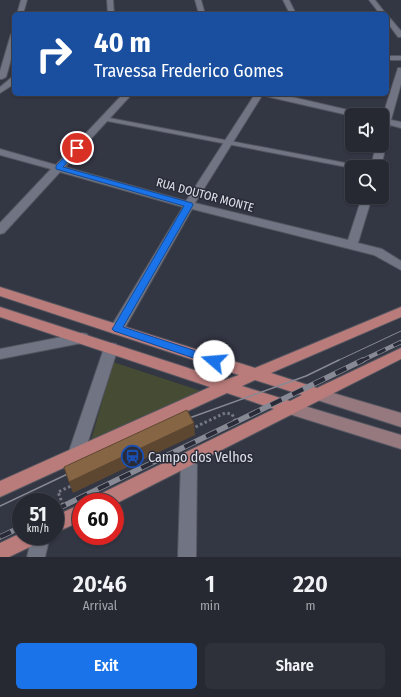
<!DOCTYPE html>
<style>
:root{--surface:#262832;--page:#2e303a;--text:#f1f3f6;--muted:#a4a6ac;--line:#42444d;--accent:#1a73e8}
body{margin:0;font-family:"Fira Sans Condensed",sans-serif;background:var(--page);color:var(--text);height:100vh;display:flex;flex-direction:column;font-size:15px;white-space:nowrap}
*{box-sizing:border-box;margin:0}
p{font-size:13px;color:var(--muted)}
.icon{flex:none;width:22px;height:22px;fill:none;stroke:currentColor;stroke-width:2;stroke-linecap:round;stroke-linejoin:round}
.map{position:relative;height:557px;overflow:hidden}
.drawer{display:flex;flex-direction:column;background:var(--surface);flex:1}
.drawer>*{flex:none}
.banner{position:absolute;left:12px;top:12px;width:377px;height:84px;border-radius:6px;box-shadow:0 1px 3px #0004,0 0 0 1px var(--line);background:#1a4fa0;color:#fff;overflow:hidden}
.controls{position:absolute;left:345px;top:108px;display:grid;gap:8px}
.controls a{display:grid;place-items:center;width:44px;height:44px;border-radius:6px;background:var(--surface);box-shadow:0 1px 3px #0004,0 0 0 1px var(--line);font-size:20px}
.speed{position:absolute;left:12px;top:493px;display:flex;gap:8px;font-size:20px;font-weight:700;text-align:center}
.speed>*{display:grid;place-content:center;width:52px;height:52px;border-radius:50%;background:var(--surface);box-shadow:0 1px 3px #0004,0 0 0 1px var(--line);line-height:1}
.speed small{font-size:10px;font-weight:400}
.speed .limit{border:6px solid #d22;background:#fff;color:#111}
.pin{position:absolute;display:grid;place-items:center;width:34px;height:34px;color:#fff;margin:-17px;border:2px solid #fff;border-radius:50%;box-shadow:0 1px 4px #0007}
.me{position:absolute;width:44px;margin:-22px;rotate:288deg;stroke-linejoin:round;filter:drop-shadow(0 0 3px #0008)}
.turn{display:flex;align-items:center;gap:14px;height:84px;padding:0 16px;font-size:18px}
.turn .icon{width:52px;height:52px;stroke-width:2.5}
.turn b{display:block;font-size:28px;line-height:34px}
.eta{display:flex;justify-content:space-evenly;align-items:center;height:68px;text-align:center}
.eta b{font-size:24px;font-weight:600;line-height:28px}
.primary-button{display:flex;gap:8px;margin-top:auto;padding:8px 16px}
.primary-button a{flex:1;height:46px;border-radius:6px;background:var(--accent);color:#fff;font-size:16px;font-weight:600;line-height:46px;text-align:center}
.primary-button a+a{background:var(--page);color:var(--text)}
.map>svg:first-child{display:block}
.green{fill:#464c34}
.lines{fill:none;stroke-linecap:round;stroke-linejoin:round}
.lane-casing{stroke:#52555f;stroke-width:2}
.street-casing{stroke:#52555f;stroke-width:2}
.secondary-casing{stroke:#52555f;stroke-width:2}
.primary-casing{stroke:#52555f;stroke-width:2}
.path{stroke:#757883;stroke-width:3;stroke-dasharray:2.5 2.5;stroke-linecap:butt}
.lane{fill:#717583;fill-rule:evenodd}
.street{fill:#717583;fill-rule:evenodd}
.secondary{fill:#95797f;fill-rule:evenodd}
.primary{fill:#ba7c7b;fill-rule:evenodd}
.tram-far1{stroke:#878994;stroke-width:1}
.tram{stroke:#878994;stroke-width:1.5}
.rail-far1-casing{stroke:#878994;stroke-width:4.5}
.rail-casing{stroke:#878994;stroke-width:5.5}
.rail-far1{stroke:#292c38;stroke-width:3;stroke-dasharray:9;stroke-linecap:butt}
.rail{stroke:#292c38;stroke-width:4;stroke-dasharray:12;stroke-linecap:butt}
.shaded-wall{fill:#5e4730}
.building{fill:#866545;stroke:#5e4730}
.route{fill:#1a73e8;stroke:#114b97}
.labels{text-anchor:middle;dominant-baseline:central;stroke-width:3;stroke-linejoin:round;paint-order:stroke}
.street-label{font-size:12px;fill:#dfe1e9;stroke:#292c38}
.near-poi-label{font-size:14px;fill:#dfe1e9;stroke:#292c38;text-anchor:start}
</style>
<div class="map">
<svg width="401" height="557" viewBox="0 0 401 557">
<rect width="100%" height="100%" fill="#333643"/>
<path class="green" d="M113,362L204,392L91,441Z"/>
<g class="lines">
<defs>
<path id="lane" d="M104,117L356,165L359,167H352V168L102,120L101,119Z"/>
<path id="street" d="M21,0H27L23,14H17Z
M107,0H113L114,14H108Z
M195,0H201L205,14H199Z
M283,0H289L296,14H290Z
M369,0H375L386,14H380Z
M387,16L389,17L401,31V37H398L387,22Z
M11,34H14V49L6,77L2,79H0V71Z
M387,56H401V60H387Z
M398,68H401V84L391,120L401,122V128L390,125L387,138L382,141V118Z
M11,78H14V84L0,93V87Z
M123,94H132L65,167L186,201L255,94H263L195,203L348,240L362,197H372L358,243L382,249L401,261V270L374,255L192,209L122,333L117,334L112,333L110,329L112,325L183,207L60,172L4,233L0,234V223L51,169L0,155V149L56,165Z
M264,94H279L361,113L362,115L352,116L265,96Z
M382,142L386,145L381,167H371L376,145H382Z
M82,333L87,334L89,338L87,342L0,359V349Z
M111,343L116,344L118,348L84,454L81,459L76,461L71,459L68,454L104,348L106,344Z
M189,452L195,454L197,459L196,557H178L181,459L183,454Z
M32,536H50L45,557H27Z"/>
<path id="secondary" d="M316,388L401,413V427L311,398L309,394L311,390Z
M291,402L401,435V449L286,413L284,408L286,403Z"/>
<path id="primary" d="M0,287L255,368L401,307V317L271,373L317,388L401,348V359L115,504V502H94L96,496L274,409L227,393L0,497V481L210,387L0,317V307L225,380L239,375L0,296ZM255,380L302,395L290,401L242,386Z
M81,504V521L55,533V516Z
M21,533V536H43L40,542L9,557H0V543Z"/>
</defs>
<use href="#lane" class="lane-casing"/>
<use href="#street" class="street-casing"/>
<use href="#secondary" class="secondary-casing"/>
<use href="#primary" class="primary-casing"/>
<path class="path" d="M191,429L225,413L232,414L235,420
M63,505L58,492L71,486"/>
<use href="#lane" class="lane"/>
<use href="#street" class="street"/>
<use href="#secondary" class="secondary"/>
<use href="#primary" class="primary"/>
<path class="tram-far1" d="M337,361L401,331"/>
<path class="tram" d="M181,421L306,376L339,360
M0,506L76,470"/>
<defs>
<path id="rail-far1" d="M361,361L401,342"/>
<path id="rail" d="M55,510L363,360
M0,537L21,527"/>
</defs>
<use href="#rail-far1" class="rail-far1-casing"/>
<use href="#rail" class="rail-casing"/>
<use href="#rail-far1" class="rail-far1"/>
<use href="#rail" class="rail"/>
</g>
<path class="shaded-wall" d="M194,423L195,435L73,493L69,482Z"/>
<path class="building" d="M187,410L194,423L69,482L64,467Z"/>
<path class="route" d="M77,146L80,148L63,167L192,203L193,205L123,327L217,358L219,361L217,364L214,365L114,331L112,329L114,326L184,206L56,169V166L74,147Z"/>
<defs>
<symbol id="station-ring" viewBox="-11 -11 22 22"><circle r="9.5" fill="#292c38" stroke="#1a4fb4" stroke-width="1.5"/><path d="M-3-6H3Q5-6 5-4V2Q5 4 3 4L4.5 6H3L1.5 4h-3L-3 6H-4.5L-3 4Q-5 4-5 2V-4Q-5-6-3-6ZM-3.5-4v3h7v-3ZM-3.5 1v1.5H-2V1ZM2 1v1.5H3.5V1Z" fill="#1a4fb4"/></symbol>
</defs>
<g fill-rule="evenodd">
<use href="#station-ring" x="120" y="444" width="25" height="25"/>
</g>
<g class="labels">
<g class="street-label">
<text transform="translate(205 195) rotate(15)">RUA DOUTOR MONTE</text>
</g>
<g class="near-poi-label">
<text x="148" y="457">Campo dos Velhos</text>
</g>
</g>
</svg>
<div class="controls">
<a><svg class="icon" aria-label="sound" viewBox="0 0 24 24"><path d="M4 9h4l5-4v14l-5-4H4zM17 9q2 3 0 6"/></svg></a>
<a><svg class="icon" aria-label="search" viewBox="0 0 24 24"><circle cx="10" cy="10" r="6"/><path d="M15 15l6 6"/></svg></a>
</div>
<div class="speed"><div>51<small>km/h</small></div><div class="limit">60</div></div>
<div class="pin" style="left:77px;top:148px;background:#d93025"><svg class="icon" aria-label="arrive" viewBox="0 0 24 24"><path d="M6 21V4h12l-3 4 3 4H6"/></svg></div>
<svg class="me" style="left:214px;top:361px" viewBox="-20 -20 40 40"><circle r="19" fill="#fff"/><path d="M0-13L10 11 0 6-10 11z" fill="#1a73e8"/></svg>
<div class="banner">
<div class="turn"><svg class="icon" aria-label="right" viewBox="0 0 24 24"><path d="M7 20v-9h11M14 6l5 5-5 5"/></svg><div><b>40 m</b>Travessa Frederico Gomes</div></div>
</div>
</div>
<section class="drawer">
<div class="eta">
<div><b>20:46</b><p>Arrival</p></div>
<div><b>1</b><p>min</p></div>
<div><b>220</b><p>m</p></div>
</div>
<div class="primary-button"><a>Exit</a><a>Share</a></div>
</section>
